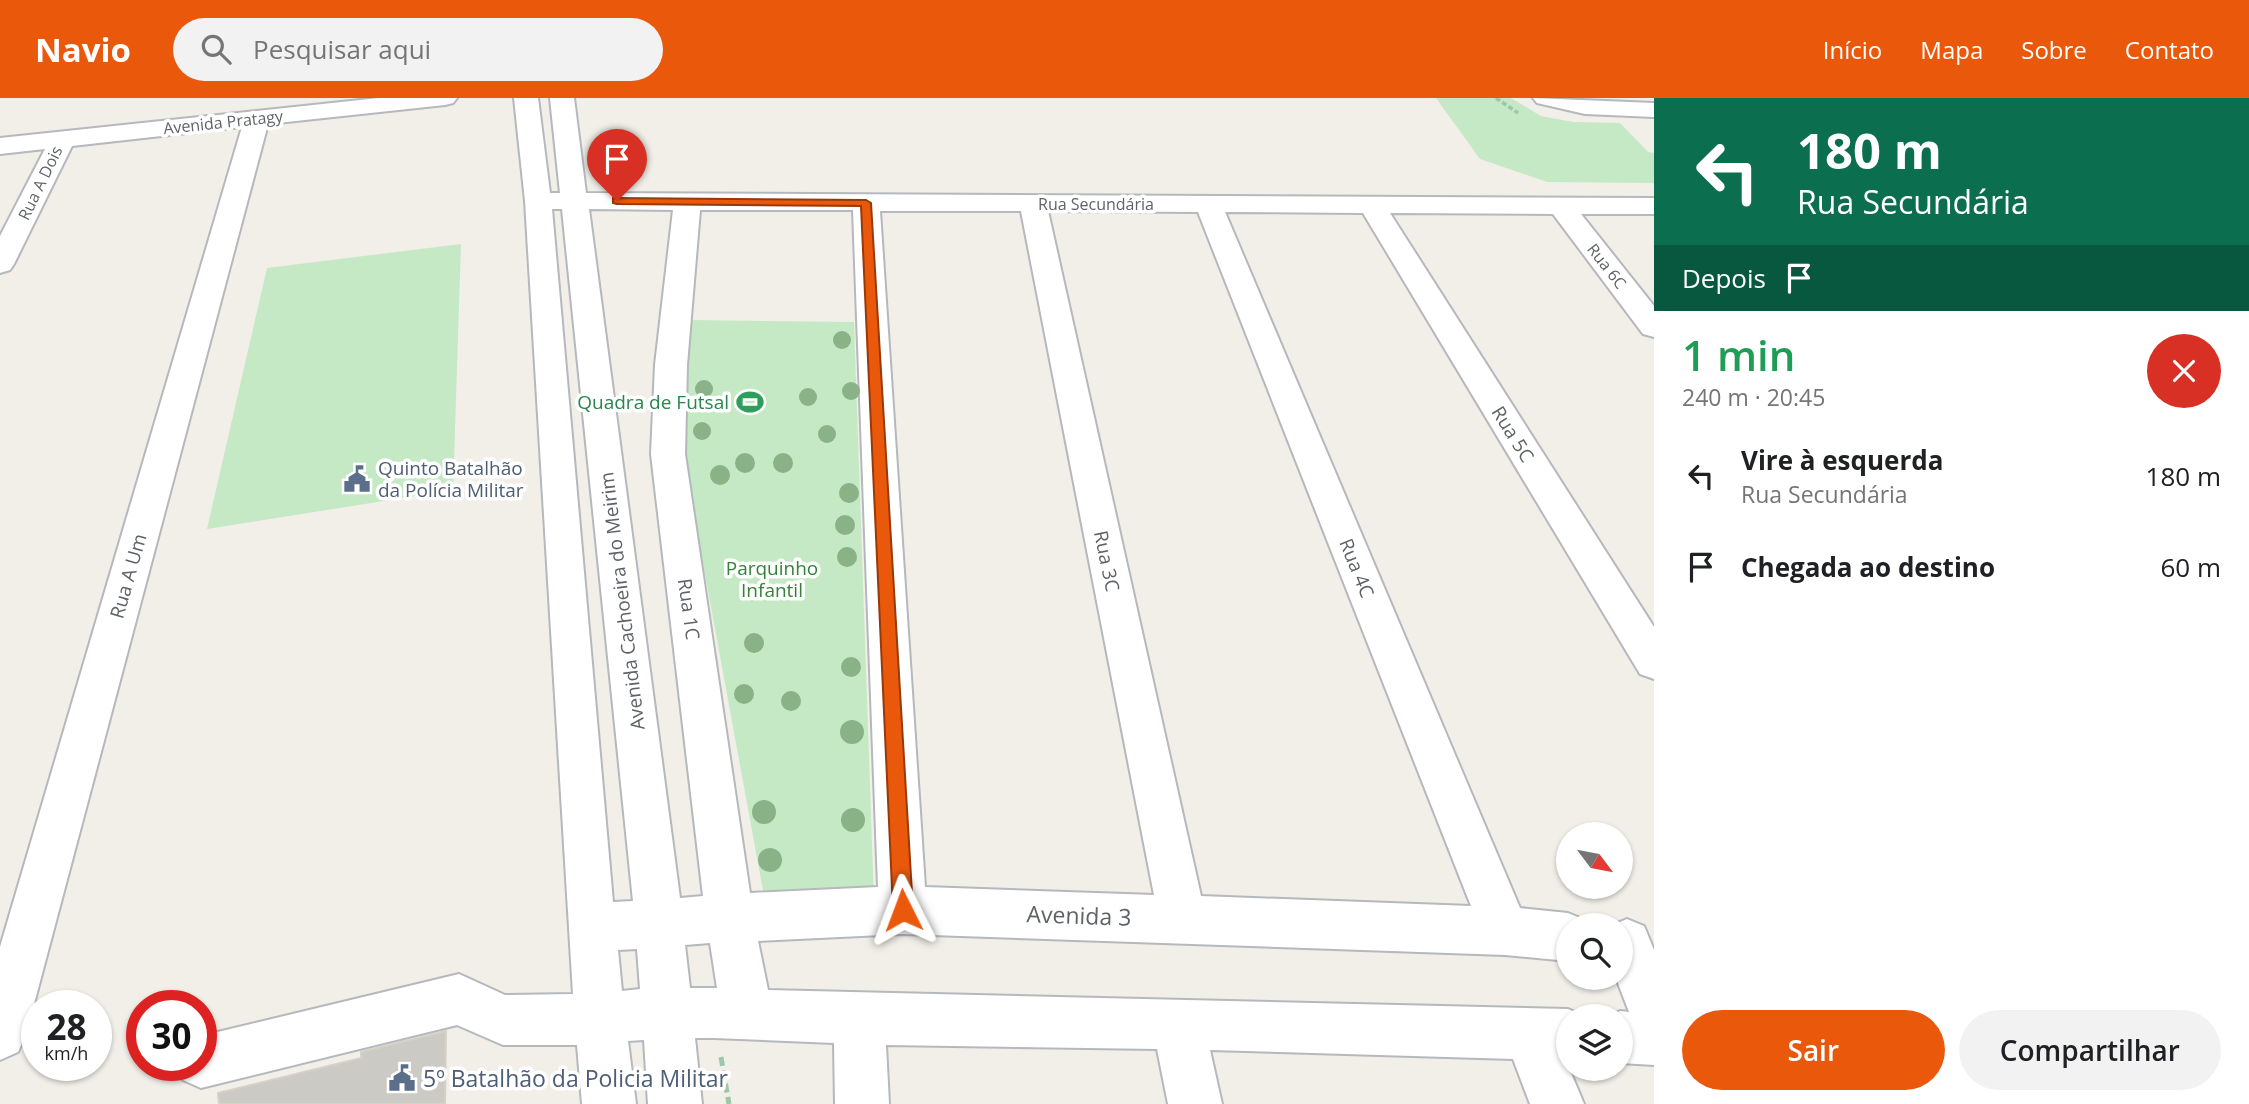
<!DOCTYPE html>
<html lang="pt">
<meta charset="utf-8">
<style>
:root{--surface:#fff;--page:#f2f2f2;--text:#202124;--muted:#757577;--accent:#ea580c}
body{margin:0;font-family:"Open Sans",sans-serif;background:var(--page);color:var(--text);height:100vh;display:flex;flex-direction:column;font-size:26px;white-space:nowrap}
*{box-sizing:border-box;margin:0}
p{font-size:23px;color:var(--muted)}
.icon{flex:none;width:38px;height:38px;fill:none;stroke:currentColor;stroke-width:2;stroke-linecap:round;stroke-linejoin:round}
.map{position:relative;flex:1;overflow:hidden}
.details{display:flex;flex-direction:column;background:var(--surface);width:595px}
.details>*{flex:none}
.banner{background:#0b6e4f;color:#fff;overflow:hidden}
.needle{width:46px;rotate:122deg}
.fabs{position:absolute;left:1556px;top:724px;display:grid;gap:14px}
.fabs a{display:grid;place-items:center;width:77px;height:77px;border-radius:50%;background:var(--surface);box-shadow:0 2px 5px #0004;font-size:35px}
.speed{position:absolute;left:21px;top:892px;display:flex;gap:14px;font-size:35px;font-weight:700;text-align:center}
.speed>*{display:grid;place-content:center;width:91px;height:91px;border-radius:50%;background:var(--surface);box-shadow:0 2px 5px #0004;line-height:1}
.speed small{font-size:18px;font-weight:400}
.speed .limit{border:10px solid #d22;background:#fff;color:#111}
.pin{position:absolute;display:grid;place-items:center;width:60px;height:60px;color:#fff;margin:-72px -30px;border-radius:50% 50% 50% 0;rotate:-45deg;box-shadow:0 0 7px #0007}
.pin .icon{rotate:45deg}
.me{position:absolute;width:77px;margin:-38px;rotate:357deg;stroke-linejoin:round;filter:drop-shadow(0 0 5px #0008)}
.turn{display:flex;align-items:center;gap:24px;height:147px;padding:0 28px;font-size:32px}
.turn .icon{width:91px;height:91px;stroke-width:2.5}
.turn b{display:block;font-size:49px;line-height:60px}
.then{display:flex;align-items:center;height:66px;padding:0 28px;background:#0003;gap:14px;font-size:26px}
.round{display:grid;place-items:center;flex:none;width:74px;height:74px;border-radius:37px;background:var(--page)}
.summary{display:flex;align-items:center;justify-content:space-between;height:119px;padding:0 28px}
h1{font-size:42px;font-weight:600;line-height:52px;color:#1e9e55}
.action{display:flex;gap:14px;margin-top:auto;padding:14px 28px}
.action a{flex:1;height:80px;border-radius:42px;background:var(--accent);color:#fff;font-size:28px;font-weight:600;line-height:80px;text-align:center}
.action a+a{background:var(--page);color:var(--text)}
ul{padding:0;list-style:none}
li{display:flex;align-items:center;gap:21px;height:91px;padding:0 28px}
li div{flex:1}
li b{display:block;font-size:26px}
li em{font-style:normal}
header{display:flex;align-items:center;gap:42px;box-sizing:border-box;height:98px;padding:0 35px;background:var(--accent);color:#fff}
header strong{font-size:33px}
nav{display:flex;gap:38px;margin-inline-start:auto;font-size:24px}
.search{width:490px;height:63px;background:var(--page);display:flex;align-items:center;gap:18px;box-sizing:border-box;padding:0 24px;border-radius:38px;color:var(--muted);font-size:26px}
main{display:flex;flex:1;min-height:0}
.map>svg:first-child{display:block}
.green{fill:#c5e8c5}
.building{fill:#cccac5;stroke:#d6d1c6;stroke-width:2}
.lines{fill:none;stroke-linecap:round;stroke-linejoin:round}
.minor-casing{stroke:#b5b8bc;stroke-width:4}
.path-far1{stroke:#9cc7a9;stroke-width:3.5;stroke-dasharray:5 2.5;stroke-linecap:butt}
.path{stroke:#9cc7a9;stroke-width:5;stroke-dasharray:9 4.5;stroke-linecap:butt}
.minor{fill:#fff;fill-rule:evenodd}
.tree{fill:#89b387}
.route{fill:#ea580c;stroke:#983908;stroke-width:2}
.labels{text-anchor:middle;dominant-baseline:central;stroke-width:7;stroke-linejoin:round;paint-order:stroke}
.far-street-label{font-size:16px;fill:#5f6368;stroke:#fff}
.leisure-label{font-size:19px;fill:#27864d;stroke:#fff;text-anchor:end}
.street-label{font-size:19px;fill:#5f6368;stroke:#fff}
.service-label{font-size:19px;fill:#4e5e75;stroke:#fff;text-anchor:start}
.park-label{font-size:19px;fill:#348238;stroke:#fff}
.near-street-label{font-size:23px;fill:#5f6368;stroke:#fff}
.near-service-label{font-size:23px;fill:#4e5e75;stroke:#fff;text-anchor:start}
</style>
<header>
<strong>Navio</strong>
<div class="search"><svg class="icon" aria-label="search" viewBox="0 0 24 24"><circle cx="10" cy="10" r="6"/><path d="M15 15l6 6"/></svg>Pesquisar aqui</div>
<nav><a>Início</a><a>Mapa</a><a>Sobre</a><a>Contato</a></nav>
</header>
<main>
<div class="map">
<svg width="1654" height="1006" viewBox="0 0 1654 1006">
<rect width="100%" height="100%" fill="#f1efe8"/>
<path class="green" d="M1436,0H1511L1541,18L1573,24L1620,25L1648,54L1654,55V85L1547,84L1480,61Z
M461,146L453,392L207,431L267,170Z
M690,222L854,224L874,804L764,798L674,307Z"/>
<path class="building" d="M446,933L445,1006H219L218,995L361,960V954Z"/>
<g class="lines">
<defs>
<path id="minor" d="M379,0H457L453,5L445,7L268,26L26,936L18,954L0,962V849L242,29L72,48L14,166L10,172L0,175V138L45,51L0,56V40Z
M514,0H538L550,95H560L550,0H574L586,95L1654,100V116H1581L1654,208V239L1643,236L1553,116L1390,115L1654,529V581L1640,576L1363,115L1225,114L1520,810L1568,815L1585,822L1588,828H1568V863L1505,857L903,836L758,843L768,892L1568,911L1586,919H1568V963H1566L1584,1006H1530L1513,961L1210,952L1222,1006H1168L1157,951L886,947L889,1006H835L834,945L714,940H695L702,1006H648L644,942L628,943L636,1006H582L577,947H503L457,927L201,990L183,982L176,968H201V938L459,876L505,897L573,896L525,103ZM552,111H562L633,803L613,804ZM589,111L673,112L655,267L651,356L703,798L680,800ZM700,112H853L878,789L750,795L685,356L687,267ZM880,113H1021L1154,797L925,789ZM1048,113L1198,114L1471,808L1201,798ZM710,845L717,890H690L685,847ZM637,851L640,891L622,893L618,852Z
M1533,0L1654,5V19L1585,16L1537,5Z
M1627,821L1644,828L1654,852V967L1620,965V919H1607L1620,913L1629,914L1616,880H1620V828H1610Z"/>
</defs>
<use href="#minor" class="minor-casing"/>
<path class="path-far1" d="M1496,0L1518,15"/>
<path class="path" d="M721,959L729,1006"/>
<use href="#minor" class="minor"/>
</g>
<g class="tree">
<circle cx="842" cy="242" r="9"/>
<circle cx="704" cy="291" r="9"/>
<circle cx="851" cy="293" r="9"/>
<circle cx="808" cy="299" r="9"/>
<circle cx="702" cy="333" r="9"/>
<circle cx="827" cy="336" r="9"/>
<circle cx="745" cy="365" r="10"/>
<circle cx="783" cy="365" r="10"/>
<circle cx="720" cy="377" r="10"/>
<circle cx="849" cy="395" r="10"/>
<circle cx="845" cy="427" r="10"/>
<circle cx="847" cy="459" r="10"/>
<circle cx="754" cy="545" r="10"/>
<circle cx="851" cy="569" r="10"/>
<circle cx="744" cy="596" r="10"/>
<circle cx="791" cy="603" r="10"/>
<circle cx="852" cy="634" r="12"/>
<circle cx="764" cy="714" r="12"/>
<circle cx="853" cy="722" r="12"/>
<circle cx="770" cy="762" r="12"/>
</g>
<path class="route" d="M613,100L866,102L871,105L913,812L910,819L903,822L896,819L893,812L861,108L617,106L613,105Z"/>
<defs>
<symbol id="stadium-bare" viewBox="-9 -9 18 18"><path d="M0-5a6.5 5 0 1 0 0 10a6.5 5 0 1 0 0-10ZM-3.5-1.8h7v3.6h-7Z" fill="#2e9e5b" stroke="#fff" stroke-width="2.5" paint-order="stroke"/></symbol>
<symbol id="civic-bare" viewBox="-9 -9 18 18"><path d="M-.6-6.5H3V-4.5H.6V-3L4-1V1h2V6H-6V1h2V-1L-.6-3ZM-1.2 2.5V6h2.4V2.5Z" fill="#5c6f8a" stroke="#fff" stroke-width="2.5" paint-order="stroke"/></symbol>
</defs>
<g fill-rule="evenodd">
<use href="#stadium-bare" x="731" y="285" width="38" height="38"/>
<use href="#civic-bare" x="338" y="362" width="38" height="38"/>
<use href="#civic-bare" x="383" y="961" width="38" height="38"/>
</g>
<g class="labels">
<g class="far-street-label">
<text transform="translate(223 24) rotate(-6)">Avenida Pratagy</text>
<text transform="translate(40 85) rotate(-64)">Rua A Dois</text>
<text x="1096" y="106">Rua Secundária</text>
<text transform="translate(1607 168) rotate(52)">Rua 6C</text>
</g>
<g class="leisure-label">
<text x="729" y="304">Quadra de Futsal</text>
</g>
<g class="street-label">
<text transform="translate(1513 336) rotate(58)">Rua 5C</text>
<text transform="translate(1107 463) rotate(78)">Rua 3C</text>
<text transform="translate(1357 470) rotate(68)">Rua 4C</text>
<text transform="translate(128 478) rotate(-74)">Rua A Um</text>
<text transform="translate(622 503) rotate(-97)">Avenida Cachoeira do Meirim</text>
<text transform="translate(689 511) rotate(82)">Rua 1C</text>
</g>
<g class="service-label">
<text x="378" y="370">Quinto Batalhão<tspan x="378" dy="22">da Polícia Militar</tspan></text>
</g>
<g class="park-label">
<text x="772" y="470">Parquinho<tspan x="772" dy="22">Infantil</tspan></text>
</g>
<g class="near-street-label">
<text transform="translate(1079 817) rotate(2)">Avenida 3</text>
</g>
<g class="near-service-label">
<text x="423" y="980">5º Batalhão da Policia Militar</text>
</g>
</g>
</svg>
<div class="fabs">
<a><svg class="needle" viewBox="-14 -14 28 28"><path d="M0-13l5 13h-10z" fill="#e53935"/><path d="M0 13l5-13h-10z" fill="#757577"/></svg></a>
<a><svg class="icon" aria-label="search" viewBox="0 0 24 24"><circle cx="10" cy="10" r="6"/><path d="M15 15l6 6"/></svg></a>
<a><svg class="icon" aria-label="layers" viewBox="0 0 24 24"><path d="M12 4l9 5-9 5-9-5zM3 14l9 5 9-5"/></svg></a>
</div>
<div class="speed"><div>28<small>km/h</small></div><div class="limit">30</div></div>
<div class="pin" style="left:617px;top:103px;background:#d93025"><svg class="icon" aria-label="arrive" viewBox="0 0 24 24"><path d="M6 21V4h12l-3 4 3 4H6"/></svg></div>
<svg class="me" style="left:903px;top:812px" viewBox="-20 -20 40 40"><path d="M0-17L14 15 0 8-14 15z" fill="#ea580c" stroke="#fff" stroke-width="4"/></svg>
</div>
<section class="details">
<div class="banner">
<div class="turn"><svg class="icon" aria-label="left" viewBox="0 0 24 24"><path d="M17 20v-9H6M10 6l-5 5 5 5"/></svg><div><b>180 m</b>Rua Secundária</div></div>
<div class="then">Depois<svg class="icon" aria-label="arrive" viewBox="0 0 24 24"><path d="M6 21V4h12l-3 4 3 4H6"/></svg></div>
</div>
<div class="summary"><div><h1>1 min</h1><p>240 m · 20:45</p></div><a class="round" style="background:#d93025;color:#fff"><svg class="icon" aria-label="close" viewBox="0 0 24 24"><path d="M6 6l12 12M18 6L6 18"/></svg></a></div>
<ul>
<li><svg class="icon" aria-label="left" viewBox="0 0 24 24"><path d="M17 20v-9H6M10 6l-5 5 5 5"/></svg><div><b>Vire à esquerda</b><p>Rua Secundária</p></div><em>180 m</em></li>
<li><svg class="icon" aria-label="arrive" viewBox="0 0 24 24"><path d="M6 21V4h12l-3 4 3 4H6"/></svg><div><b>Chegada ao destino</b></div><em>60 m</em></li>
</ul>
<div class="action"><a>Sair</a><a>Compartilhar</a></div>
</section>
</main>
